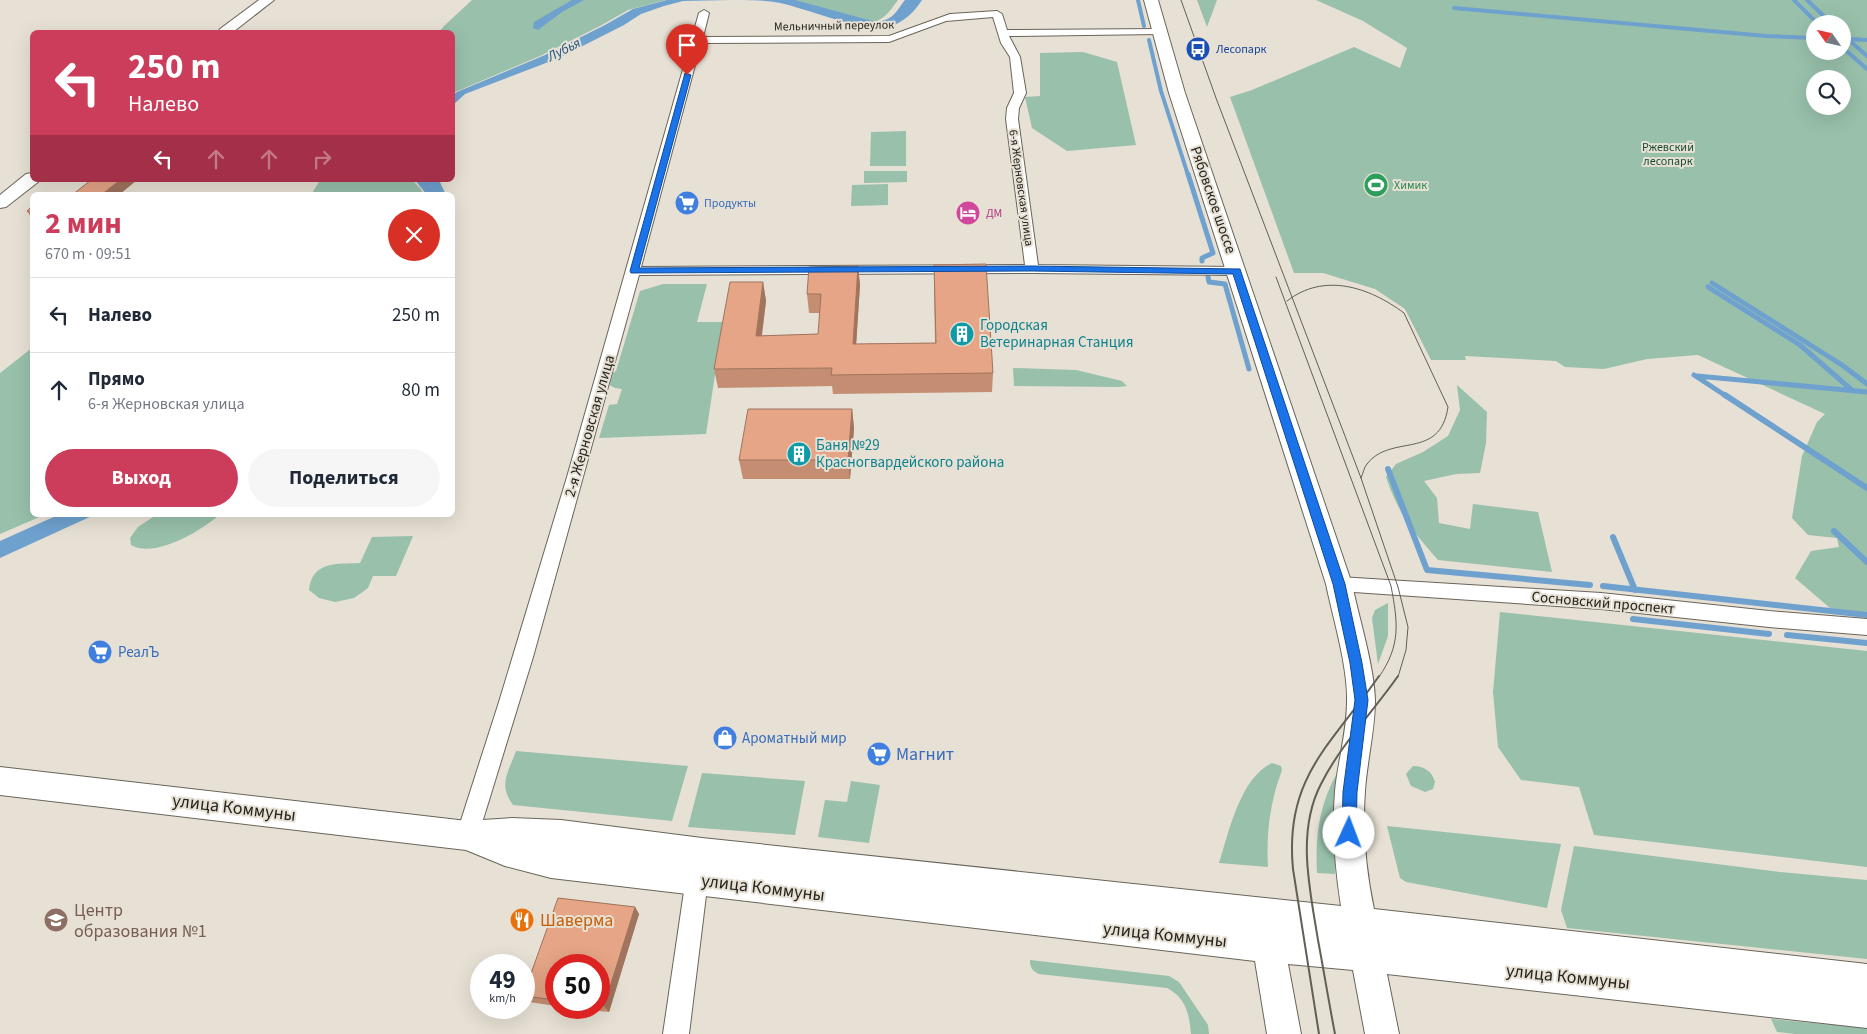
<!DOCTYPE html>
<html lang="ru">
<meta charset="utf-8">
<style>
:root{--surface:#fff;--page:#f6f6f7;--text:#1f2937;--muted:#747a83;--line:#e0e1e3;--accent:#cc3d5b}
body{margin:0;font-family:"Source Sans 3",sans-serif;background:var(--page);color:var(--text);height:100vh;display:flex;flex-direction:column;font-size:19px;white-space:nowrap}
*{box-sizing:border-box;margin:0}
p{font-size:16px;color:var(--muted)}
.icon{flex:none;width:28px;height:28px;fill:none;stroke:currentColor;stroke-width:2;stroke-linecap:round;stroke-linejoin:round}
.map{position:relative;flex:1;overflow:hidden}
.details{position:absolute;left:30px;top:192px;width:425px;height:325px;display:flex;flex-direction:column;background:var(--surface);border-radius:8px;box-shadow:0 5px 20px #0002}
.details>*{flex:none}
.banner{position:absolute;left:30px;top:30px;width:425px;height:152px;border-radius:8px;box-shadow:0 5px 20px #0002;background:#cc3d5b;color:#fff;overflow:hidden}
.needle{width:32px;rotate:304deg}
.controls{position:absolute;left:1806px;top:15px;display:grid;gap:10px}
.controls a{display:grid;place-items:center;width:45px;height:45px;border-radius:50%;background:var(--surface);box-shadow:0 5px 20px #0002;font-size:25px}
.speed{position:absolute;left:470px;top:954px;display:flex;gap:10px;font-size:25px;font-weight:700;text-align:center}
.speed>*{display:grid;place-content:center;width:65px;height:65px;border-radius:50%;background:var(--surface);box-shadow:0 5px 20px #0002;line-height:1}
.speed small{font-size:12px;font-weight:400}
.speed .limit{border:8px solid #d22;background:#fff;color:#111}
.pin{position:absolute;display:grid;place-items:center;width:42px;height:42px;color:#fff;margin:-51px -21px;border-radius:50% 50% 50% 0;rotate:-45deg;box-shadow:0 0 5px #0007}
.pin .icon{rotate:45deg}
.me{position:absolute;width:55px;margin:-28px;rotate:2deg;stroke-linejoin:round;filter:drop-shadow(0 0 4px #0008)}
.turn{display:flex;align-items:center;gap:18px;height:105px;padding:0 15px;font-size:22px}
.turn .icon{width:65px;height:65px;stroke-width:2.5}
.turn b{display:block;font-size:35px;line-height:42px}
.lanes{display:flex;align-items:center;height:48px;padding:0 15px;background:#0003;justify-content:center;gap:25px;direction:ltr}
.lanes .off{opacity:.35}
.round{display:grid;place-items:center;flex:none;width:52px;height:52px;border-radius:26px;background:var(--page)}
.headline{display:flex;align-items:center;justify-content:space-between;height:85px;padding:0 15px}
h1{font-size:30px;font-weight:700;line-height:38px;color:var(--accent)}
.cta{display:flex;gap:10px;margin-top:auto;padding:10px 15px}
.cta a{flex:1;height:58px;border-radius:30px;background:var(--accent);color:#fff;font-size:20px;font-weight:700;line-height:58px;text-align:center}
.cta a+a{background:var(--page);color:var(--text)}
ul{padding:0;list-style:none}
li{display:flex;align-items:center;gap:15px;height:75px;padding:0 15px;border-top:1px solid var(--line)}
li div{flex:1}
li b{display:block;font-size:19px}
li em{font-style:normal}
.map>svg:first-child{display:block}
.green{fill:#98c0aa;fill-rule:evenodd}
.water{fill:#6fa1cf}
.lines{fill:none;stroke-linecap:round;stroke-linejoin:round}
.stream-far2{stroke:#6fa1cf;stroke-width:4}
.stream-far1{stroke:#6fa1cf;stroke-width:5}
.stream{stroke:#6fa1cf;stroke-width:6}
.minor-casing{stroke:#6a655a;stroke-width:2}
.secondary-casing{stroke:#6a655a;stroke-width:2}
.minor{fill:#fff;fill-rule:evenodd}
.secondary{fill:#fff;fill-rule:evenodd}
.tram-far1{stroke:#625f57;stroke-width:1}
.tram{stroke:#625f57;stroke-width:2}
.wall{fill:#c58e73}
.shaded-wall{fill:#a0745e}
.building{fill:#e5a586;stroke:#a0745e}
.route{fill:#1a73e8;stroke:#114b97}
.labels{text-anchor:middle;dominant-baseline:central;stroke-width:4;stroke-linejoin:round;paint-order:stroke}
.far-street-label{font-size:12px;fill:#26241f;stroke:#e7e0d4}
.far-transit-label{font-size:12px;fill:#164399;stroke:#e7e0d4;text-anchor:start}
.far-park-label{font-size:12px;fill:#164c34;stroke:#e7e0d4}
.far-leisure-label{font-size:12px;fill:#27864d;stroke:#e7e0d4;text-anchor:start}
.far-shop-label{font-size:12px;fill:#366cbe;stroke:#e7e0d4;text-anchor:start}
.far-hotel-label{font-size:12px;fill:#b23c85;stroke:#e7e0d4;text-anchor:start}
.far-water-label{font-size:14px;font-style:italic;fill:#1c5380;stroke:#e7e0d4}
.street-label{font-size:15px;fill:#26241f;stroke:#e7e0d4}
.culture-label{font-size:15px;fill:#0d838f;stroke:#e7e0d4;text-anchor:start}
.shop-label{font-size:15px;fill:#366cbe;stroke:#e7e0d4;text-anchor:start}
.near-shop-label{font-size:18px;fill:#366cbe;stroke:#e7e0d4;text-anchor:start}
.near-street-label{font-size:18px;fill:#26241f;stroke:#e7e0d4}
.near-education-label{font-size:18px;fill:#785e54;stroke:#e7e0d4;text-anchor:start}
.near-food-label{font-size:18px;fill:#c56008;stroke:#e7e0d4;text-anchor:start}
</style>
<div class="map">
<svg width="1867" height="1034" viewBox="0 0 1867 1034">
<rect width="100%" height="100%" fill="#e7e0d4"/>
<path class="green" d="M472,0H666L628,10L600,26L540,56L453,93L452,32H439L444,26Z
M785,0H898C889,12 884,21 868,23Z
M1197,0H1217L1207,27Z
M1316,0H1867V614L1830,608L1795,578L1811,551L1839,547L1837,538L1808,535L1792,518L1802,456L1817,422L1825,414L1698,355L1647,359L1604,369L1565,367L1556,361L1465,356L1466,360H1431L1405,309L1375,289L1323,273H1294L1230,97L1252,90L1354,47L1400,68L1407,48L1363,21ZM1815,24H1842V51H1815ZM1815,79H1842V106H1815Z
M1083,52L1117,62L1136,145L1067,151L1032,128L1025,97L1040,96V53Z
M906,131V166H870L871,132Z
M864,171H907V182L864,183Z
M320,180H412L421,189L423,195H311Z
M888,184V205L851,206L852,185Z
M663,284H707L697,322H723L706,434L599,438L609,405L617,404L622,389L615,388L608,384L611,374L616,371L640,291Z
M32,348V515H44L0,534V373Z
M1013,368L1076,370L1122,381L1127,386L1119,387L1014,386Z
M1457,385L1487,412L1486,443L1480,473L1456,474L1424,481L1437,498L1439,523L1470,529L1473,504L1538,512L1552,572L1438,560C1412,530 1399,515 1386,477L1396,464L1423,452L1448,436L1460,410Z
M156,515H219C201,531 154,559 131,545L130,538L138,527Z
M413,536L396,576H373L368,588L354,598L335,602L319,598L309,590C312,561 337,564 360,563L372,537Z
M1388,603V636L1378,664L1372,618L1375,610Z
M1500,612L1867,651V867L1594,835L1579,787L1521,780L1498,747L1493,692Z
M516,751L688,766L672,821L513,805C498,785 508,773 516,751Z
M1272,763L1281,766L1282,770C1270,802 1266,833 1268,867L1219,863C1229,832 1240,778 1272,763Z
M1413,766C1424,766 1432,771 1435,782L1433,789L1425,792L1411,786L1406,774Z
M702,773L805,781L795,835L688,827Z
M1337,773L1335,874L1317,873C1315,837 1319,805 1337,773Z
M851,781L880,785L869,843L818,837L825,800L847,802Z
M1387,826L1561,844L1547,908L1406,882L1400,878Z
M1574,846L1780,872L1867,880V959L1567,928L1561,910Z
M1030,960L1169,976L1179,982L1208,1025L1209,1034H1191C1189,1013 1186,998 1167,988L1039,974C1032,971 1030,967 1030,960Z
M1771,1019L1867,1028V1034H1795L1777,1032Z"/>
<path class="water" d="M572,0H584L562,12L538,30L533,28L534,22Z
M667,0H730L683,1L664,6L641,14L624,25L559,58L465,94L453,105V95L457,92L545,55L605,25L633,9Z
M744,0H795L876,22C893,20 895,13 905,0H922C915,11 906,20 894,25C866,36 804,6 774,2C765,0 754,1 744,0Z
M415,180H439L446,195H427Z
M58,515H94L0,558V541Z"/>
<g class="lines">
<path class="stream-far2" d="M1138,0L1144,26
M1794,0L1818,24
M1807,0L1832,24
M1454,8L1766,36L1815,38
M1842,34L1867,56
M1849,39L1867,40
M1149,40L1161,91L1188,175
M1842,47L1867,69"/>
<path class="stream-far1" d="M1188,174L1213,253L1202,258V261
M1208,277L1209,282L1225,284L1249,369
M1712,283L1842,365L1867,384
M1708,287L1800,345L1853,391
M1694,375L1726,396
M1697,376L1867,392"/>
<path class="stream" d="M1725,395L1867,488
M1388,469L1427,570L1590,585
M1834,531L1867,562
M1613,537L1635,590
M1603,586L1867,615
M1633,619L1769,634
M1787,635L1867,643"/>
<defs>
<path id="minor" d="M704,10L709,13L703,37L889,36L950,14L997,11L1002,14L1007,30L1162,29V33L1158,34L1009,36L1020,57L1026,93L1019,108L1018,119L1038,265L1237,267L1244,271L1237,275L1032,273L639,275L533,657L478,836L475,844L467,847L459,844L456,836L499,702L567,477L699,13ZM993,17L1001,43L1010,57L1014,93L1007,108L1006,119L1025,265L641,267L701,43L889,42L946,21Z
M1339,577L1601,593L1769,611L1867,619V635L1769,627L1601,609L1339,591L1332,589L1330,584L1332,579Z
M698,860L706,863L709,871L689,1034H663L687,871L690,863Z"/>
<path id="secondary" d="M259,0H274L233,32H218L220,29Z
M1144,0H1158L1185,93L1352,584C1359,619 1374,665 1375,700C1375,730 1367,761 1365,791C1362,831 1366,871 1374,909L1867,964V1028L1387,974L1399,1034H1365L1353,970L1288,964L1301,1034H1267L1255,961L551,878L505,866L466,850L0,795V767L467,821L512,818L561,820L702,838L1341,906C1335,868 1332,829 1335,791C1338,761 1347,731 1347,701C1348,667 1333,618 1326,584L1169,93Z
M32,173V180H39L38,182L6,207L0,208V195L26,174Z"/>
</defs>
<use href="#minor" class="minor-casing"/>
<use href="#secondary" class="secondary-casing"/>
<use href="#minor" class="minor"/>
<use href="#secondary" class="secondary"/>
<path class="tram-far1" d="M1181,0L1216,98L1361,478L1398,587L1408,627L1406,650L1398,677
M1276,277L1391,586C1398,623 1401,645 1379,677
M1287,301C1324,272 1369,287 1404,313L1448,407C1440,461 1391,433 1367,464C1364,467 1363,474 1361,478"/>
<path class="tram" d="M1319,1034L1293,869C1284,777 1332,744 1379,676
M1335,1034C1329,1003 1324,972 1318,940C1310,890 1296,832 1321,784C1341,744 1373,712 1398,676"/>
</g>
<path class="wall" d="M32,206V219L27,211Z
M858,266L860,285L856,344L935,343L934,284L993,373L992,392L833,394L832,386L718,388L714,369L763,282L766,301L762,336L818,334L820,313H809L807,294Z
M852,409L854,428L850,479H743L739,460Z
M558,898L635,907L639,914L609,1012L571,1008H599V965H556V1006L529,1002L524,997V993Z"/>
<path class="shaded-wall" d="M120,180H137L119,195H101Z
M858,266L860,285L855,363L853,344Z
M763,282L766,301L759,355L756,336Z
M852,409L854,428L850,479L848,460Z
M635,907L639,914L609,1012L604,1006Z"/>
<path class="building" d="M91,180H120L101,195H72Z
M32,206V212L27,211Z
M986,264L993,373L831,375L832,368L714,369L730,282H763L756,336L818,334L821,294H807L809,267L858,266L853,344L936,343L934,265Z
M748,409H852L848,460H739Z
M558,898L635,907L604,1006H599V965H556V1000L524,996V993Z"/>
<path class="route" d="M685,73L691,75L639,268L1032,266L1240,269L1345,584L1362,663L1368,700L1357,792L1356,833L1354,838L1349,840L1344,838L1342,833L1343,792L1355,700L1350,663L1333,584L1233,274L1032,271L631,273L630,271Z"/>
<defs>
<symbol id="bus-disc" viewBox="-11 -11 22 22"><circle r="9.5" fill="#1a4fb4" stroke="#e7e0d4"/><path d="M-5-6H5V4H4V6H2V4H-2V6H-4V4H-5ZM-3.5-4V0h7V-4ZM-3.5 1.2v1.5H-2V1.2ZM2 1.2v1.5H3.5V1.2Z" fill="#fff"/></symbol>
<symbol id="stadium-disc" viewBox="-11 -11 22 22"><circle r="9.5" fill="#2e9e5b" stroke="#e7e0d4"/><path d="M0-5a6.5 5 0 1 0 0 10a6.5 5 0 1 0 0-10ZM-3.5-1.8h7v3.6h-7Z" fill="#fff"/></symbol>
<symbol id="supermarket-disc" viewBox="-11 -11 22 22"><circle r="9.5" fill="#3f7fe0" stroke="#e7e0d4"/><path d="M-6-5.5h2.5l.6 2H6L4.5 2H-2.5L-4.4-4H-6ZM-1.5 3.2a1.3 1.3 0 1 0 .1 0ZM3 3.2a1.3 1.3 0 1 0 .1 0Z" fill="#fff"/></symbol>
<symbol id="hotel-disc" viewBox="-11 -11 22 22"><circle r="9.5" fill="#d1479c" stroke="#e7e0d4"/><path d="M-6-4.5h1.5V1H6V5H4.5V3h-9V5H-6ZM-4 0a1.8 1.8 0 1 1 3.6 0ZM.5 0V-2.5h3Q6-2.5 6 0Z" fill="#fff"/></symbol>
<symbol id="building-disc" viewBox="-11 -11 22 22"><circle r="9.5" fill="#0f9aa8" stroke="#e7e0d4"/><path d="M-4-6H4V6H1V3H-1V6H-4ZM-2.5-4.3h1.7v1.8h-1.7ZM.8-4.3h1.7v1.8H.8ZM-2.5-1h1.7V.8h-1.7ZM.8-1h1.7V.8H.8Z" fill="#fff"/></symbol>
<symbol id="shop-disc" viewBox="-11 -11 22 22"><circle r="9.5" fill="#3f7fe0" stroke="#e7e0d4"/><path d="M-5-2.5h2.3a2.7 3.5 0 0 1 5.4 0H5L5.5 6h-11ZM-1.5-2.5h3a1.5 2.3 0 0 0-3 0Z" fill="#fff"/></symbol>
<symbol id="university-disc" viewBox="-11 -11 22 22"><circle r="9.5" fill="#8d6e63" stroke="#e7e0d4"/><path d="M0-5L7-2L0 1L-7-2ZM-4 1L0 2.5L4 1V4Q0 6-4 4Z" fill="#fff"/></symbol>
<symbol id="restaurant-disc" viewBox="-11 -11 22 22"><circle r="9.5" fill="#e8710a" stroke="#e7e0d4"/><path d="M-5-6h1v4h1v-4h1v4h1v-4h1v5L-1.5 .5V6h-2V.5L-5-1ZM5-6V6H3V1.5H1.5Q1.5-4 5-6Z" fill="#fff"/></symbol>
</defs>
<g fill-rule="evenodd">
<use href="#bus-disc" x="1184" y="35" width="28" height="28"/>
<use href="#stadium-disc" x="1362" y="171" width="28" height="28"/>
<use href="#supermarket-disc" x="673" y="189" width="28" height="28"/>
<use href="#hotel-disc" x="954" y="199" width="28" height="28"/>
<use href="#building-disc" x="948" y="320" width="28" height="28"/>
<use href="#building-disc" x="785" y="440" width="28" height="28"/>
<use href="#supermarket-disc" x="86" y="638" width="28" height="28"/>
<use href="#shop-disc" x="711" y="724" width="28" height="28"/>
<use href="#supermarket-disc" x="865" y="740" width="28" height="28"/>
<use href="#university-disc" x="42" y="906" width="28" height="28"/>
<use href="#restaurant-disc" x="508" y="906" width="28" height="28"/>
</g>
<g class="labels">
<g class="far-street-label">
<text transform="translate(834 26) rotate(-1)">Мельничный переулок</text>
<text transform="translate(1021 188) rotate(82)">6-я Жерновская улица</text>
</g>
<g class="far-transit-label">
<text x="1216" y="49">Лесопарк</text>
</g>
<g class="far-park-label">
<text x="1668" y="147">Ржевский<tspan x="1668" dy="14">лесопарк</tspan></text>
</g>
<g class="far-leisure-label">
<text x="1394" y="185">Химик</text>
</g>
<g class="far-shop-label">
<text x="704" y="203">Продукты</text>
</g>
<g class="far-hotel-label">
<text x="986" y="213">ДМ</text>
</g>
<g class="far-water-label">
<text transform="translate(564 50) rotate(-27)">Лубья</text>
</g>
<g class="street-label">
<text transform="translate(1213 200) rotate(71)">Рябовское шоссе</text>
<text transform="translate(590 426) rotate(-74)">2-я Жерновская улица</text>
<text transform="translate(1603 603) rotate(5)">Сосновский проспект</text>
</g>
<g class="culture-label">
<text x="980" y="325">Городская<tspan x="980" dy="17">Ветеринарная Станция</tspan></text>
<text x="816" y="445">Баня №29<tspan x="816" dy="17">Красногвардейского района</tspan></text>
</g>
<g class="shop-label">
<text x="118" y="652">РеалЪ</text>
<text x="742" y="738">Ароматный мир</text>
</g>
<g class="near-shop-label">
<text x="896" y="754">Магнит</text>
</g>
<g class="near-street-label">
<text transform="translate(234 808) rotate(7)">улица Коммуны</text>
<text transform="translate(763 888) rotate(7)">улица Коммуны</text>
<text transform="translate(1165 935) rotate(6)">улица Коммуны</text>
<text transform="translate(1568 977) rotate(6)">улица Коммуны</text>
</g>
<g class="near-education-label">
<text x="74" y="910">Центр<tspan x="74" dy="21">образования №1</tspan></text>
</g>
<g class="near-food-label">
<text x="540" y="920">Шаверма</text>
</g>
</g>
</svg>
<div class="controls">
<a><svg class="needle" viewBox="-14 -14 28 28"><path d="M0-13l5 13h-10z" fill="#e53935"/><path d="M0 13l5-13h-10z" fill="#747a83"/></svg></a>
<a><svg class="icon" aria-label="search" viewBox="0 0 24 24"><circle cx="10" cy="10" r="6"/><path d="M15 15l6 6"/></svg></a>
</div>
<div class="speed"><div>49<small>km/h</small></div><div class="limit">50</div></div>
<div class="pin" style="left:687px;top:75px;background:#d93025"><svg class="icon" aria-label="arrive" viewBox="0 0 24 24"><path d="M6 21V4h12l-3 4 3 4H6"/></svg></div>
<svg class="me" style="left:1349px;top:833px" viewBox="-20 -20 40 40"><circle r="19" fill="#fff"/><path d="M0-13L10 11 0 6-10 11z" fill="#1a73e8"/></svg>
<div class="banner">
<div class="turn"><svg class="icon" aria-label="left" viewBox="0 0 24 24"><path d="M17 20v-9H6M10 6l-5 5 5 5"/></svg><div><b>250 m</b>Налево</div></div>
<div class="lanes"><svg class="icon" aria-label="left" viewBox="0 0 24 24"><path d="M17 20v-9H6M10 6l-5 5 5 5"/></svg><svg class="icon off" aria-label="ahead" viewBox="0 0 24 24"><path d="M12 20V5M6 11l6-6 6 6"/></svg><svg class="icon off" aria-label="ahead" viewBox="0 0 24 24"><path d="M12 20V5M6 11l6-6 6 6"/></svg><svg class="icon off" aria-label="right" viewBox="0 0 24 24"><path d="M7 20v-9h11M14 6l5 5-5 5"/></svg></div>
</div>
<section class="details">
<div class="headline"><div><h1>2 мин</h1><p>670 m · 09:51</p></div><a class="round" style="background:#d93025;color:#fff"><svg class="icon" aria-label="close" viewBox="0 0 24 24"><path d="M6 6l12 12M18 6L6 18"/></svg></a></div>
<ul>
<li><svg class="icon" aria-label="left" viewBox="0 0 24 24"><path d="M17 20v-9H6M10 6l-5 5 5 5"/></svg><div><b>Налево</b></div><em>250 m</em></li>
<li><svg class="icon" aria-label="ahead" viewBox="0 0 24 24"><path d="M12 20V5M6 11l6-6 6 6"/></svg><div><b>Прямо</b><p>6-я Жерновская улица</p></div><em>80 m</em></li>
</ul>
<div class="cta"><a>Выход</a><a>Поделиться</a></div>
</section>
</div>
